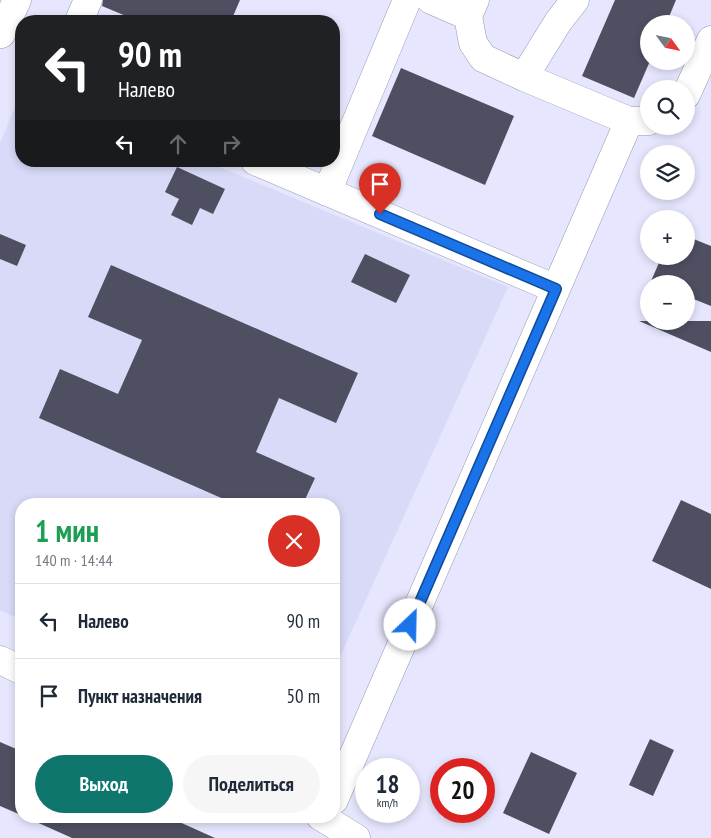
<!DOCTYPE html>
<html lang="ru">
<meta charset="utf-8">
<style>
:root{--surface:#fff;--page:#f6f6f7;--text:#1f2937;--muted:#747a83;--line:#e0e1e3;--accent:#0f766e}
body{margin:0;font-family:"PT Sans Narrow",sans-serif;background:var(--page);color:var(--text);height:100vh;display:flex;flex-direction:column;font-size:19px;white-space:nowrap}
*{box-sizing:border-box;margin:0}
p{font-size:16px;color:var(--muted)}
.icon{flex:none;width:28px;height:28px;fill:none;stroke:currentColor;stroke-width:2;stroke-linecap:round;stroke-linejoin:round}
.map{position:relative;flex:1;overflow:hidden}
.side{position:absolute;left:15px;top:498px;width:325px;height:325px;display:flex;flex-direction:column;background:var(--surface);border-radius:20px;box-shadow:0 2px 8px #0003}
.side>*{flex:none}
.top-card{position:absolute;left:15px;top:15px;width:325px;height:152px;border-radius:20px;box-shadow:0 2px 8px #0003;background:#202124;color:#fff;overflow:hidden}
.needle{width:32px;rotate:123deg}
.buttons{position:absolute;left:640px;top:15px;display:grid;gap:10px}
.buttons a{display:grid;place-items:center;width:55px;height:55px;border-radius:50%;background:var(--surface);box-shadow:0 2px 8px #0003;font-size:25px}
.speed{position:absolute;left:355px;top:758px;display:flex;gap:10px;font-size:25px;font-weight:700;text-align:center}
.speed>*{display:grid;place-content:center;width:65px;height:65px;border-radius:50%;background:var(--surface);box-shadow:0 2px 8px #0003;line-height:1}
.speed small{font-size:12px;font-weight:400}
.speed .limit{border:8px solid #d22;background:#fff;color:#111}
.pin{position:absolute;display:grid;place-items:center;width:42px;height:42px;color:#fff;margin:-51px -21px;border-radius:50% 50% 50% 0;rotate:-45deg;box-shadow:0 0 5px #0007}
.pin .icon{rotate:45deg}
.me{position:absolute;width:55px;margin:-28px;rotate:24deg;stroke-linejoin:round;filter:drop-shadow(0 0 4px #0008)}
.turn{display:flex;align-items:center;gap:18px;height:105px;padding:0 20px;font-size:22px}
.turn .icon{width:65px;height:65px;stroke-width:2.5}
.turn b{display:block;font-size:35px;line-height:42px}
.lanes{display:flex;align-items:center;height:48px;padding:0 20px;background:#0003;justify-content:center;gap:25px;direction:ltr}
.lanes .off{opacity:.35}
.round{display:grid;place-items:center;flex:none;width:52px;height:52px;border-radius:26px;background:var(--page)}
.summary{display:flex;align-items:center;justify-content:space-between;height:85px;padding:0 20px}
h1{font-size:30px;font-weight:600;line-height:38px;color:#1e9e55}
.action{display:flex;gap:10px;margin-top:auto;padding:10px 20px}
.action a{flex:1;height:58px;border-radius:30px;background:var(--accent);color:#fff;font-size:20px;font-weight:600;line-height:58px;text-align:center}
.action a+a{background:var(--page);color:var(--text)}
ul{padding:0;list-style:none}
li{display:flex;align-items:center;gap:15px;height:75px;padding:0 20px;border-top:1px solid var(--line)}
li div{flex:1}
li b{display:block;font-size:19px}
li em{font-style:normal}
.map>svg:first-child{display:block}
.built{fill:#d8daf8}
.building{fill:#4f4f62}
.lines{fill:none;stroke-linecap:round;stroke-linejoin:round}
.minor-casing{stroke:#9798ae;stroke-width:29}
.minor{stroke:#fff;stroke-width:28}
.route-casing{stroke:#114b97;stroke-width:12}
.route{stroke:#1a73e8;stroke-width:9}
</style>
<div class="map">
<svg width="711" height="838" viewBox="0 0 711 838">
<rect width="100%" height="100%" fill="#e6e7fe"/>
<path class="built" d="M21,93V161H205L508,287L334,670V504H21V620L0,610V143Z"/>
<path class="building" d="M103,0H240L231,21H138L102,6Z
M615,0H676L666,24H649L650,61L634,98L582,76Z
M401,68L514,116L485,185L372,136Z
M177,167L225,189L213,214L200,208L192,225L171,215L179,199L165,192Z
M0,234L26,245L17,266L0,259Z
M686,236L711,246V306L686,296V284H658L651,281L662,256H686Z
M365,254L410,275L396,303L351,282Z
M111,265L358,373L336,423L279,398L256,452L315,478L303,504H235L39,418L60,369L118,394L142,340L88,317Z
M639,321H711V352Z
M681,500L711,514V589L652,561Z
M650,739L674,750L653,796L629,785Z
M0,742L21,751V815L0,806Z
M531,752L577,773L549,834L503,813Z
M23,816H166L215,838H72Z"/>
<g class="lines">
<defs>
<path id="minor" d="M431,0L468,16
M475,0L468,16L473,43L483,58L524,77
M575,0L558,22L524,77L629,121H649
M79,21L88,0
M1,34L17,0
M686,95L711,40
M255,161L556,289
M327,192L407,0
M0,660L21,670
M334,800L629,121
M320,816L356,838"/>
</defs>
<use href="#minor" class="minor-casing"/>
<use href="#minor" class="minor"/>
</g>
<g class="lines">
<defs>
<path id="route" d="M380,214L556,289L410,625"/>
</defs>
<use href="#route" class="route-casing"/>
<use href="#route" class="route"/>
</g>
</svg>
<div class="buttons">
<a><svg class="needle" viewBox="-14 -14 28 28"><path d="M0-13l5 13h-10z" fill="#e53935"/><path d="M0 13l5-13h-10z" fill="#747a83"/></svg></a>
<a><svg class="icon" aria-label="search" viewBox="0 0 24 24"><circle cx="10" cy="10" r="6"/><path d="M15 15l6 6"/></svg></a>
<a><svg class="icon" aria-label="layers" viewBox="0 0 24 24"><path d="M12 4l9 5-9 5-9-5zM3 14l9 5 9-5"/></svg></a>
<a>+</a>
<a>−</a>
</div>
<div class="speed"><div>18<small>km/h</small></div><div class="limit">20</div></div>
<div class="pin" style="left:380px;top:214px;background:#d93025"><svg class="icon" aria-label="arrive" viewBox="0 0 24 24"><path d="M6 21V4h12l-3 4 3 4H6"/></svg></div>
<svg class="me" style="left:410px;top:625px" viewBox="-20 -20 40 40"><circle r="19" fill="#fff"/><path d="M0-13L10 11 0 6-10 11z" fill="#1a73e8"/></svg>
<div class="top-card">
<div class="turn"><svg class="icon" aria-label="left" viewBox="0 0 24 24"><path d="M17 20v-9H6M10 6l-5 5 5 5"/></svg><div><b>90 m</b>Налево</div></div>
<div class="lanes"><svg class="icon" aria-label="left" viewBox="0 0 24 24"><path d="M17 20v-9H6M10 6l-5 5 5 5"/></svg><svg class="icon off" aria-label="ahead" viewBox="0 0 24 24"><path d="M12 20V5M6 11l6-6 6 6"/></svg><svg class="icon off" aria-label="right" viewBox="0 0 24 24"><path d="M7 20v-9h11M14 6l5 5-5 5"/></svg></div>
</div>
<section class="side">
<div class="summary"><div><h1>1 мин</h1><p>140 m · 14:44</p></div><a class="round" style="background:#d93025;color:#fff"><svg class="icon" aria-label="close" viewBox="0 0 24 24"><path d="M6 6l12 12M18 6L6 18"/></svg></a></div>
<ul>
<li><svg class="icon" aria-label="left" viewBox="0 0 24 24"><path d="M17 20v-9H6M10 6l-5 5 5 5"/></svg><div><b>Налево</b></div><em>90 m</em></li>
<li><svg class="icon" aria-label="arrive" viewBox="0 0 24 24"><path d="M6 21V4h12l-3 4 3 4H6"/></svg><div><b>Пункт назначения</b></div><em>50 m</em></li>
</ul>
<div class="action"><a>Выход</a><a>Поделиться</a></div>
</section>
</div>
